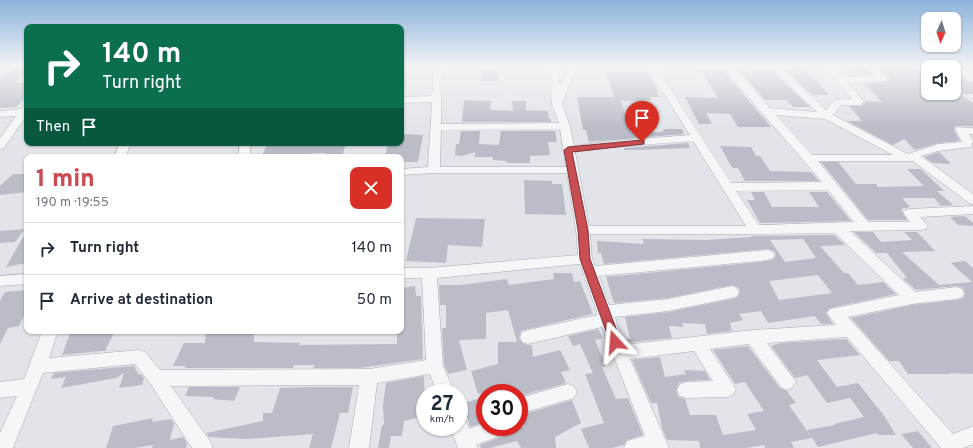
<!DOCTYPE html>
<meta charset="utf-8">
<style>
:root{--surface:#fff;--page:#f6f6f7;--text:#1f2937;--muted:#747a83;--line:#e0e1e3;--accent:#c94d52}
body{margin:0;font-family:Overpass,sans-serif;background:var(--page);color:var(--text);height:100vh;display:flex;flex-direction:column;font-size:15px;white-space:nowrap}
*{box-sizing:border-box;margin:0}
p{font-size:13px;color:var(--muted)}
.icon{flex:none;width:22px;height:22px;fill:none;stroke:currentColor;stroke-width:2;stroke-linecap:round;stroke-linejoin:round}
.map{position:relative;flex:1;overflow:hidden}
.sheet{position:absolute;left:24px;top:154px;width:380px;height:180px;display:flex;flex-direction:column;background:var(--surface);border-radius:8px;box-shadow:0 1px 3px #0004}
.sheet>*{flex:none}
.banner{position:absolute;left:24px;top:24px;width:380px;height:122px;border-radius:8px;box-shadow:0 1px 3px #0004;background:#0b6e4f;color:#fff;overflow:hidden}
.needle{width:26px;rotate:183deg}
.buttons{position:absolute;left:921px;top:12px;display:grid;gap:8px}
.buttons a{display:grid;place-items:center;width:40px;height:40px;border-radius:8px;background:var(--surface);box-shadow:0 1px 3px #0004;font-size:20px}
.speed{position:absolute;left:416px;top:384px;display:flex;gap:8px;font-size:20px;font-weight:700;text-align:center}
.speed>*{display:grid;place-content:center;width:52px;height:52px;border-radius:50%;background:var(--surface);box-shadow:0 1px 3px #0004;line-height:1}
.speed small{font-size:10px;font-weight:400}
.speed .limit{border:6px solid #d22;background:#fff;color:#111}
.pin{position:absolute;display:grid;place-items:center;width:34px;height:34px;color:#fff;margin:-41px -17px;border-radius:50% 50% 50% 0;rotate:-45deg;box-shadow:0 0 4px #0007}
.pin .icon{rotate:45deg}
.me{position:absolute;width:44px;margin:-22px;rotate:341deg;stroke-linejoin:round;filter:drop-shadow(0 0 3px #0008)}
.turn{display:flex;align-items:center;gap:14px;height:84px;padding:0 12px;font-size:18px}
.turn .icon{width:52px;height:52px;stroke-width:2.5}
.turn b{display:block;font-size:28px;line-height:34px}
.then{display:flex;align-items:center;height:38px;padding:0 12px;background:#0003;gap:8px;font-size:15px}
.round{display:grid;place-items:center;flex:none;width:42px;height:42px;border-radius:8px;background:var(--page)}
.head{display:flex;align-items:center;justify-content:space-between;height:68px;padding:0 12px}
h1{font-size:24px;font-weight:800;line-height:30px;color:var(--accent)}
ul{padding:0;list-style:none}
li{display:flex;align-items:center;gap:12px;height:52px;padding:0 12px;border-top:1px solid var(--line)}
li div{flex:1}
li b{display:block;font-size:15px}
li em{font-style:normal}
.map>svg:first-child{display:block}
.building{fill:#babdc7;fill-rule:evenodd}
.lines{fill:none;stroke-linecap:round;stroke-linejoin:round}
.street-casing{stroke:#a7abb4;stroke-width:1}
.street{fill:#f5f6f8;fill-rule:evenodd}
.route{fill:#c94d52;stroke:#833235}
</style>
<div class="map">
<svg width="973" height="448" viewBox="0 0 973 448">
<rect width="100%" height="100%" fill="#e2e4ea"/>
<path class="building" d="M735,66H746L750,70H772L810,107H793L787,100H765Z
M846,66L865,67L872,75H855Z
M789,67L804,68L829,95H812L786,70H791Z
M878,67H913L928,79V93H954V78L960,77L973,83V94H960L973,103V126H955L954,130L960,141L938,143L915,150L904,139L893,145L847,121H862L849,106H860L865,103V101L882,102L864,84L886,82L889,80V78Z
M27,68L15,83L27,82V96L16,107L0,108V79L6,73H10L13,70Z
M482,70H498L499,81H482Z
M701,71H724L771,127H738L730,114L706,113L712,124H699L685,97L718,98Z
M606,72H648L658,92H657L659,97H650L652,100L621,101L631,131L660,132L664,131L663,129H682L684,134L589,142L586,130H583L577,97H614Z
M464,100L491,101L490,110L513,111L512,101H526V110L548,111L549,119H551V122H462Z
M461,131H480L479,144L499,145L501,131H555L557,142H548L550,155L530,156V163H507V161L493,160V157H475V152L462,156L455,155L456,144H459Z
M401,134L423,135L418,162H401V157H385L388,144L401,145Z
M268,143H346L342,157H324L325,153L304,154L303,157H261Z
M688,143L690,148L638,150H624V148Z
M720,146L751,147L756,156H760L770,171L811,172L819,181H745L738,168H733L730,164Z
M939,152L951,164L933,163L924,157Z
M821,162H838L856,184H876L878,187L924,186L907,169H921L944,191H937L953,205L941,206L934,198H902L910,207L901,209L907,220H868Z
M13,174H27V192L0,195V186Z
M524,180L552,181V184H562L566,215L525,214Z
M751,192H764L772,207H819L809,192H827L851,221L760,223L747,200H755Z
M965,216L973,223V226L958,225L950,217Z
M416,218L485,219L482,247L448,245L446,263L406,261Z
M25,229L15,242L0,243V231Z
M27,230V263L6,267Z
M854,232H873L881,242L912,240L904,232H917L935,251L902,252L939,285L972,282L951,263L965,261L973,268V374L949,373L951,374H908L899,361H889L851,318L912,305L957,300L963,298L965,294L963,288L957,286L916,290L903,279L907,278L887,253H876Z
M834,235L845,245L820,246L844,273H848L858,285L883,282L896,294L830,308L826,313L833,324H821L815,316L768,323L761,311L739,314L743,320L730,323L732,331L707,334L705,324L682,323L683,327L669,326L672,338L626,343L625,339H630L625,317L668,312L732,299L738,297L740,291L738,287L732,285L668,298L614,303L606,277L768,261L774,259L776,254L774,251L768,249L604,264L601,253H598L597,241L644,244L642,239L705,240L752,237L750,236ZM803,239L816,258L785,262L770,240ZM818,275L832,293L779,300L769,281Z
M553,273H572L574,282L580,281L593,314L528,329L521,331L519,338L522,343L528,345H532L533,357L560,350L570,370L561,372L566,383L519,396V393H505L503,388L478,394L471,371L498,364V342H517L508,310L486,313V339L459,340L467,370L448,374L444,364L442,328H446V305H440L439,285H461L507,279L509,285L554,279Z
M415,286L416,296H421L423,359L360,368H314V365H294L293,368H185L186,366H173L184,343H205L206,331H254V342L300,343L299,345L397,344V331H401V288Z
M27,290V310L19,326L8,328L0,344V301L5,292Z
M598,329L603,338L595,340L606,366L602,367L616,399L628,398L643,435L627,440L624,445L611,448H589L581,429L604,423L585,374L593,373L580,344L573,346L568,336Z
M71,331H115L105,351L121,349L62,355Z
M846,339L860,355L817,360L837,387L858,383L885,417L896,435H878L877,433L818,447L807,430L835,425L834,424L864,417L850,398L827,403L807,375L795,378L771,346L781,343Z
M748,346L780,388L787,391L796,403L789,405L812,438L791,442L794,448H765L764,445L746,448H700L699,441L667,440L662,428L657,403H651L632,360L660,357L665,377L686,374L684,370L705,371L710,380L686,381L679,383L676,391L679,397L685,399L690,415H716L723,435L756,430L747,414L764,411L745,382L735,384L713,350Z
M134,366L139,375L141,374L144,378L142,385L119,388L124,373L116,378L61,388L66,377L51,379L54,373Z
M424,376L425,416L404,421L402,436H391L389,448H378L382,425H384L383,405L386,383Z
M189,387H240L234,401L213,399L214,397L185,396Z
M309,387H353L348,413H340L331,448H309L313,434L246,439L209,437L206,433L263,421V413H272L280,388Z
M485,397V422L470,427L463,403Z
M572,400L581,423L555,437L556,448H521L517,441L490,448H481L480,445L508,434L510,427H524L521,415Z
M153,418L152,422L171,419L174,423L170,440L183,437L187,443L186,448H152L153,445L135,448H106L113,426Z
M918,431L932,448H913L901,434Z"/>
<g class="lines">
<defs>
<path id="street" d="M434,66H442L441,124L559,123L552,105L549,66H557L560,87L570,66H578L562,103L570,126L574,146L614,141L690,135L648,69L644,66H733L770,108L817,112L770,66H779L826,110L835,100L852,99L825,66H834L843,77L875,76L866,66H875L888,79L886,81L848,83L864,102L859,105H841L833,115L908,154L938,144L962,142L955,129L956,127L973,128V134H969L973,141L971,147L938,151L921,156L973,194V204L969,203L913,161H818L868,222H910L903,213L905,210L909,209L973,206V214L920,217L928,226L926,229L921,230L850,231L915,292L957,287L962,289L964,293L962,297L957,299L912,304L848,317L953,434L973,426V444L963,448H941L847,337L767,343L796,382L793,387L787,390L781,387L749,344L710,349L736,389L733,395L727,397L686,398L680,396L677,390L680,384L686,382L713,381L694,351L630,359L669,448H624L627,441L645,436L602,327L528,344L522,342L520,337L522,332L528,330L598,315L580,264L437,278L443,366L455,393H437L430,374L377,383L369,448H349L359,385L171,386L210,441L213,448H192L150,383L135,364L43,373L13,448H0V433L17,396L0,398V382L24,379L42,331H58L49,358L139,350L145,352L160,370L369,369L426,360L422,278H401V268H429L578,255L576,230L567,173H434L401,175V169L428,167L432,102L401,103V97L432,96ZM657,69L725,70L822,182L731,183ZM776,115L825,119L893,155H812ZM560,129L566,167H440L441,130ZM693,141L746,226H589L575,152L614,147ZM828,190L854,222L759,225L736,191ZM835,233L899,295L830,309L827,313L836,325L753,330L624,345L615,317L668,311L732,298L737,296L739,292L737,288L732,286L668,299L609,305L599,276L768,260L773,258L775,255L773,252L768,250L595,266L592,259L590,234H755Z
M952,66H957L973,75V82L954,72V67H950Z
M27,105V115L4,148L0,149V138L16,116L0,117V111L21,109L24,106Z
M120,143H130L126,157H114Z
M240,143H250V157H238Z
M27,274V284L0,286V276Z
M568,384L574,386L577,392L574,398L519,414V398Z
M459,418L466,421L469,429L485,423V427H509L507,433L476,445L478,448H458L450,427H459Z"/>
</defs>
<use href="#street" class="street-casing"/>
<use href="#street" class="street"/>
</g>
<linearGradient id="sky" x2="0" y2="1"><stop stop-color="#8bb2db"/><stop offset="0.51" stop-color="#f2f3f6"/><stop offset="1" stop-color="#f2f3f6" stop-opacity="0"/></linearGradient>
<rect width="973" height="129" fill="url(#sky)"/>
<path class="route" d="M642,140H644V144L572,152L588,230L590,259L621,342L619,345L615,346L611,345L610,342L580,259L578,230L564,150L568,147Z"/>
</svg>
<div class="buttons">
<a><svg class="needle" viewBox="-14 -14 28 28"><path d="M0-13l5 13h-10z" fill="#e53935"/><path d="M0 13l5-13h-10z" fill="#747a83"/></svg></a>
<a><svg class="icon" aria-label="sound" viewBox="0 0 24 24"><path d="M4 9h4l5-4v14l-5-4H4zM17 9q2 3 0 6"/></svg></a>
</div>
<div class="speed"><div>27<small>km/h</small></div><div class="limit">30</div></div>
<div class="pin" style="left:642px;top:142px;background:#d93025"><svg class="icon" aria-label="arrive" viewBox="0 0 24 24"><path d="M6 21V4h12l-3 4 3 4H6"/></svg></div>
<svg class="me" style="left:615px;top:342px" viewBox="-20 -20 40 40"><path d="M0-17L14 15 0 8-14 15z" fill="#c94d52" stroke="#fff" stroke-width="4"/></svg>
<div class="banner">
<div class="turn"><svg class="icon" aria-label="right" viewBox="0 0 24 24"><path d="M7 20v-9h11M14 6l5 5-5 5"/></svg><div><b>140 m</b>Turn right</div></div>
<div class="then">Then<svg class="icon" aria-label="arrive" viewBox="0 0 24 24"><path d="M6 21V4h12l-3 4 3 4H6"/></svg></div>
</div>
<section class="sheet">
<div class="head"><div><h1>1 min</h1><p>190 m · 19:55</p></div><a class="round" style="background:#d93025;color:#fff"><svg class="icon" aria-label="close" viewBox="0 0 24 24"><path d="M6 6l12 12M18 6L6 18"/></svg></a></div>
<ul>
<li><svg class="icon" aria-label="right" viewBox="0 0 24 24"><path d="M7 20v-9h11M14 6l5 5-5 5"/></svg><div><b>Turn right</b></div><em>140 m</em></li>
<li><svg class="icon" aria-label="arrive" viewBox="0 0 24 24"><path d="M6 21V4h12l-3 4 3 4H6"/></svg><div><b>Arrive at destination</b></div><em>50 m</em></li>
</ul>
</section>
</div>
